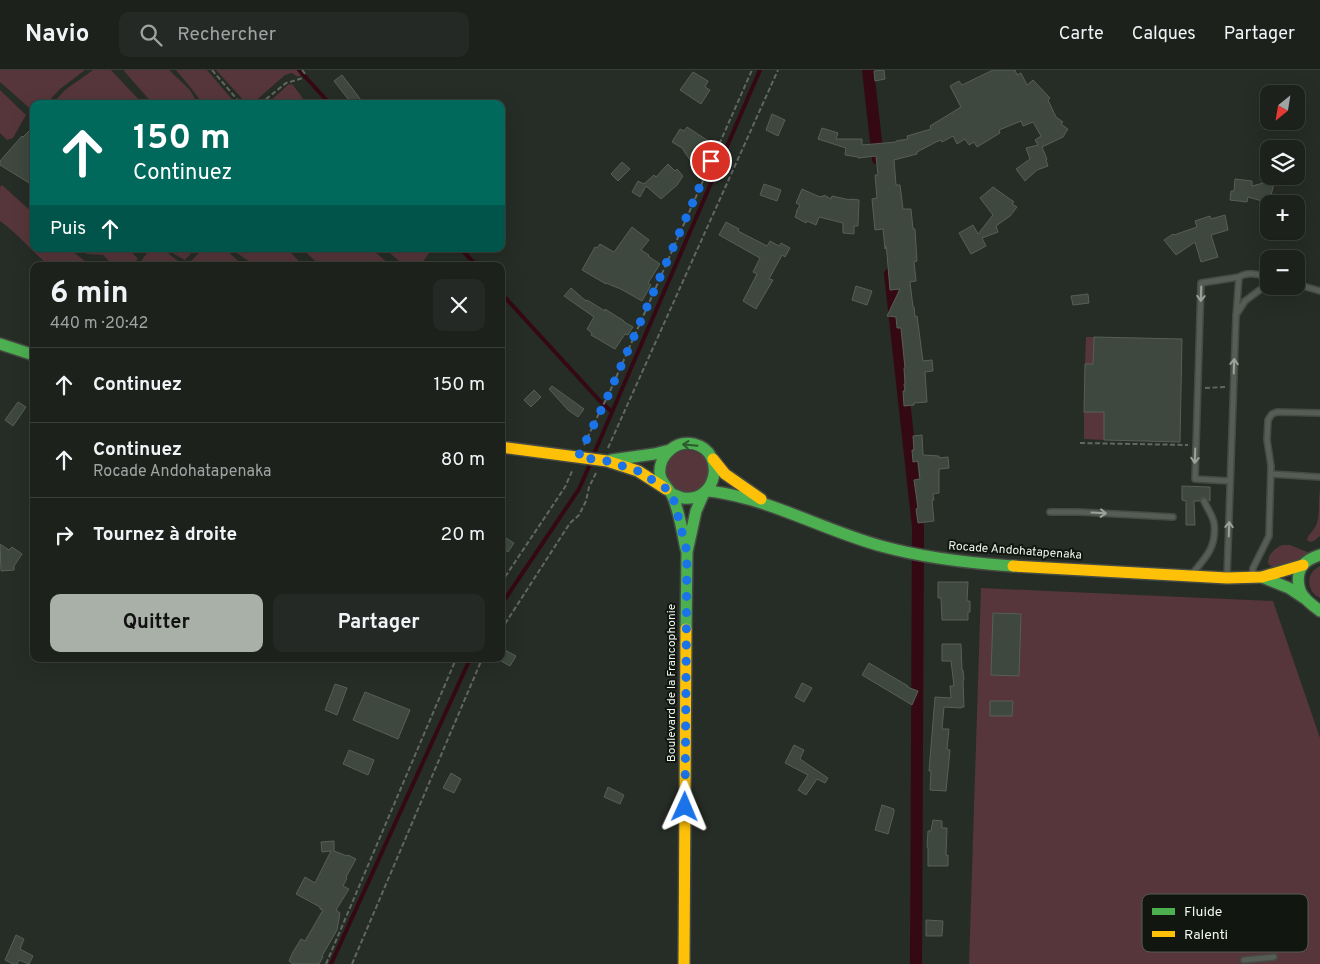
<!DOCTYPE html>
<html lang="fr">
<meta charset="utf-8">
<style>
:root{--surface:#1c211c;--page:#252925;--text:#f1f3f6;--muted:#a0a3a3;--line:#3a3e3b;--accent:#a9b0a7}
body{margin:0;font-family:Overpass,sans-serif;background:var(--page);color:var(--text);height:100vh;display:flex;flex-direction:column;font-size:19px;white-space:nowrap}
*{box-sizing:border-box;margin:0}
p{font-size:16px;color:var(--muted)}
.icon{flex:none;width:28px;height:28px;fill:none;stroke:currentColor;stroke-width:2;stroke-linecap:round;stroke-linejoin:round}
.map{position:relative;flex:1;overflow:hidden}
.side{position:absolute;left:30px;top:192px;width:475px;height:400px;display:flex;flex-direction:column;background:var(--surface);border-radius:10px;box-shadow:0 5px 20px #0002,0 0 0 1px var(--line)}
.side>*{flex:none}
.top-card{position:absolute;left:30px;top:30px;width:475px;height:152px;border-radius:10px;box-shadow:0 5px 20px #0002,0 0 0 1px var(--line);background:#00695c;color:#fff;overflow:hidden}
.needle{width:32px;rotate:210deg}
.buttons{position:absolute;left:1260px;top:15px;display:grid;gap:10px}
.buttons a{display:grid;place-items:center;width:45px;height:45px;border-radius:10px;background:var(--surface);box-shadow:0 5px 20px #0002,0 0 0 1px var(--line);font-size:25px}
.pin{position:absolute;display:grid;place-items:center;width:42px;height:42px;color:#fff;margin:-21px;border:2px solid #fff;border-radius:50%;box-shadow:0 1px 5px #0007}
.me{position:absolute;width:55px;margin:-28px;rotate:1deg;stroke-linejoin:round;filter:drop-shadow(0 0 4px #0008)}
.turn{display:flex;align-items:center;gap:18px;height:105px;padding:0 20px;font-size:22px}
.turn .icon{width:65px;height:65px;stroke-width:2.5}
.turn b{display:block;font-size:35px;line-height:42px}
.then{display:flex;align-items:center;height:48px;padding:0 20px;background:#0003;gap:10px;font-size:19px}
.round{display:grid;place-items:center;flex:none;width:52px;height:52px;border-radius:10px;background:var(--page)}
.head{display:flex;align-items:center;justify-content:space-between;height:85px;padding:0 20px}
h1{font-size:30px;font-weight:700;line-height:38px}
.cta{display:flex;gap:10px;margin-top:auto;padding:10px 20px}
.cta a{flex:1;height:58px;border-radius:10px;background:var(--accent);color:#111;font-size:20px;font-weight:700;line-height:58px;text-align:center}
.cta a+a{background:var(--page);color:var(--text)}
ul{padding:0;list-style:none}
li{display:flex;align-items:center;gap:15px;height:75px;padding:0 20px;border-top:1px solid var(--line)}
li div{flex:1}
li b{display:block;font-size:19px}
li em{font-style:normal}
header{display:flex;align-items:center;gap:30px;box-sizing:border-box;height:70px;padding:0 25px;background:var(--surface);border-bottom:1px solid var(--line)}
header strong{font-size:24px}
nav{display:flex;gap:28px;margin-inline-start:auto;font-size:18px}
.search{width:350px;height:45px;background:var(--page);display:flex;align-items:center;gap:12px;box-sizing:border-box;padding:0 18px;border-radius:10px;color:var(--muted);font-size:19px}
.map>svg:first-child{display:block}
.green{fill:#56363a}
.lines{fill:none;stroke-linecap:round;stroke-linejoin:round}
.stream{stroke:#340914;stroke-width:4}
.canal{stroke:#340914;stroke-width:12}
.building{fill:#3e483e;stroke:#585e58}
.lane-casing{stroke:#454a43;stroke-width:8}
.fast-casing{stroke:#454a43;stroke-width:14}
.slow-casing{stroke:#454a43;stroke-width:14}
.path{stroke:#626762;stroke-width:2;stroke-dasharray:5 2.5;stroke-linecap:butt}
.lane{stroke:#565c56;stroke-width:5}
.fast{stroke:#4caf50;stroke-width:11}
.slow{stroke:#ffc107;stroke-width:11}
.oneway{stroke:#9ba29a}
.oneway2{stroke:#2c5b2d}
.route{stroke:#1a73e8;stroke-width:9;stroke-dasharray:0 16.2}
.labels{text-anchor:middle;dominant-baseline:central;stroke-width:4;stroke-linejoin:round;paint-order:stroke}
.street-label{font-size:12px;fill:#eff7ed;stroke:#111610}
.key{fill:#111610;stroke:#545a52;stroke-width:1}
.key-label{font-size:14px;fill:#eff7ed}
</style>
<header>
<strong>Navio</strong>
<div class="search"><svg class="icon" aria-label="search" viewBox="0 0 24 24"><circle cx="10" cy="10" r="6"/><path d="M15 15l6 6"/></svg>Rechercher</div>
<nav><a>Carte</a><a>Calques</a><a>Partager</a></nav>
</header>
<div class="map">
<svg width="1320" height="894" viewBox="0 0 1320 894">
<rect width="100%" height="100%" fill="#262c26"/>
<path class="green" d="M0,0H85L60,19L46,34H34V42L0,12Z
M93,0H111L143,34H52L65,20Z
M125,0H169L190,20L198,34H153L124,1Z
M176,0H207L236,34H203L191,18Z
M216,0H300L303,3L298,7L292,3L285,5L252,34H247Z
M289,14L293,15L307,34H267Z
M0,20L26,45L13,68L7,70L0,63Z
M2,115L34,144V179H70L91,196H49C32,181 18,164 0,151V117Z
M80,179H129L138,189L129,196H114L103,185L87,184Z
M150,179H163L178,191L187,196H147L141,191Z
M169,179H195L185,190L174,184Z
M203,179H225L244,196H195L190,192Z
M231,179H287L299,191L295,196H256Z
M302,179H372L391,196H321Z
M385,179H432L420,196H405Z
M1086,267H1094L1093,294H1085Z
M1084,342H1104V370L1084,369Z
M686,380C708,382 710,393 709,412L692,425L672,419C670,413 665,405 665,399C665,388 677,382 686,380Z
M1320,420V466L1314,471L1310,472L1307,470C1308,464 1315,460 1317,453C1320,442 1318,431 1320,420Z
M1282,475H1290L1312,484L1275,498L1269,495L1268,493C1268,484 1274,479 1282,475Z
M1320,496V528C1306,521 1305,503 1320,496Z
M981,518L1273,531L1320,668V894H969Z"/>
<g class="lines">
<path class="stream" d="M299,0L330,34
M461,179L477,196
M501,223L599,330L612,342
M593,386L760,0
M501,535L579,419L591,392
M331,894L470,589"/>
<path class="canal" d="M868,0L878,89
M890,204L918,457L916,894"/>
</g>
<path class="building" d="M884,0L885,9L875,11L874,1Z
M993,0H1015L1017,5L1021,3L1027,15L1033,10L1050,28L1048,30L1056,47L1063,52L1061,54L1068,59L1063,67L1042,77L1047,89L1046,90L1048,96L1037,100L1025,111L1016,99L1030,89L1026,78L1038,75L1035,70L1041,66L1033,52L1023,56L1021,51L999,60L1000,63L977,77L974,72L969,75L965,69L957,74L953,66L942,72L941,70L936,72L917,82V84L894,90L896,115H900L903,139H911L913,159H915L917,191L914,192L916,211L910,212L913,237H914L915,247L917,246L923,291L932,290L933,301L925,302L927,332L914,333V335L904,336L903,321H905L904,314H905L904,298H905L901,258H897L896,247L887,246L900,219L890,220L887,184L886,176L885,179L883,159L875,160L872,129L877,128L875,105H878L876,86L858,88V87L845,85L846,78L818,69L822,58L838,63L836,69H862V75L896,72V71L908,69L907,66L931,59L930,56L961,37L950,16L959,11L962,15Z
M693,2L708,11L705,17L710,20L701,34L680,20Z
M342,5L364,34H352L334,11Z
M772,44L785,50L778,66L766,60Z
M34,56V116L0,95V91L22,66L23,67Z
M687,57L710,72L703,84L708,86L698,104L693,96L696,90L694,89L692,93L682,78L672,72L680,59L684,61Z
M622,92L630,99L618,111L611,104Z
M668,94L675,101L677,99L683,106L677,115L661,129L646,116L640,127L632,122L638,111L644,114L654,105L656,107Z
M1235,109L1252,111V116L1275,110L1269,133L1248,127L1247,132L1230,130L1231,121H1234Z
M764,114L781,120L777,131L760,125Z
M993,117L1014,132L1012,134L1017,137L1010,146L996,156L998,162L982,168L986,176L971,184L959,163L973,155L978,164L993,145L980,128Z
M802,119L820,127L821,126L823,127L824,125L831,129L832,126L850,130V129L859,130L858,156H854V164L843,163V153L819,147L816,155L807,151L806,153L795,147L797,142H796L800,135L796,133Z
M1225,145L1228,160L1211,165L1218,187L1201,192L1195,172L1176,185L1164,170L1173,164L1174,165L1197,157L1195,151L1210,146L1211,149Z
M726,152L739,159L738,161L767,176L770,171L779,176L781,173L790,178L785,187L782,185L769,209L773,210L756,239L743,231L757,204L753,202L760,188L719,165Z
M632,157L649,170L641,180L649,185L648,186L660,194L648,213L651,215L642,231L619,218H618L606,213V214L582,200L595,177L597,178L600,174L614,182Z
M856,216L872,221L867,235L852,230Z
M571,218L586,231L587,230L605,241V239L624,251V252L633,257L628,265L625,264L615,279L591,265L592,263L587,259L594,247L564,226Z
M1088,224L1089,233L1073,235L1071,226Z
M1094,267L1182,269L1180,372L1104,370V342H1084L1085,294H1093Z
M552,316L584,339L578,347L568,340L549,319Z
M534,320L541,327L531,337L524,330Z
M18,332L26,337L13,356L5,350Z
M922,365L923,385L939,386V388L948,387L949,398L939,399V423L933,424L934,430H932L934,451L918,453L916,439L918,438L914,410L920,409L918,391L913,392L912,380H914L913,366Z
M1182,416L1210,417V431L1204,427L1201,428L1200,431H1194L1195,455H1186V431L1182,430Z
M501,465L514,473L508,482L501,477Z
M0,474L9,480L12,477L22,484L14,496V500L1,501Z
M938,512H968L967,531H970V542H968V550H942L941,528H938Z
M993,543L1021,544L1019,606L991,605Z
M942,574H961L962,600H963L964,610H963L964,637H961V638L944,637L942,659H949L947,679L950,680L946,721L930,720L931,701H929L935,627L951,628L950,616H954L951,591H942Z
M501,578L516,586L510,596L501,591Z
M869,593L908,616L907,617L918,621L912,635L862,605Z
M802,613L812,618L804,632L795,627Z
M335,614L347,618L337,645L325,640Z
M365,622L410,640L398,669L353,650Z
M990,631H1013L1012,646H990Z
M794,675L804,680L800,689L828,708L825,713L817,709L806,725L798,720L808,705L785,693Z
M349,680L374,690L368,705L343,694Z
M451,703L461,709L454,723L443,718Z
M608,717L624,725L620,734L604,727Z
M882,735L894,739V742L888,764L875,760Z
M933,750L942,751V758H947L946,785H948V796H928V778L927,777L928,761H931Z
M334,771V781L347,786L348,785L356,789L346,807L347,808L343,816L349,819L336,840L340,843L337,860L322,886L323,887L319,894H293L289,891L293,882L301,869L305,871L323,840L320,839V837L296,824L305,807L315,813L331,781L322,782L321,772Z
M926,850L943,851L942,866H926Z
M16,865L24,869L20,879L33,886L29,894L19,890L17,894H13L5,890Z"/>
<g class="lines">
<defs>
<path id="lane" d="M1296,214L1320,221
M1236,245L1245,231L1269,213
M1271,404L1320,407
M1230,411L1195,409L1201,213L1239,207C1248,201 1259,205 1269,207
M1050,442H1079L1173,447
M1192,504C1206,487 1217,477 1214,453C1213,446 1207,438 1204,431
M1227,507L1236,246L1239,207
M1252,507L1253,498L1269,466L1271,396L1267,370L1268,350L1272,344L1277,342L1320,343
M1244,890L1274,887"/>
<path id="fast" d="M0,274L34,285
M611,390L654,384L670,380
M707,421C723,422 737,426 752,430C796,443 837,464 881,476C924,488 968,493 1013,496
M672,424C675,425 679,427 683,428C717,433 727,382 694,374C685,372 677,374 670,380C663,386 659,395 660,404C661,413 670,419 673,427C680,444 682,462 686,479
M1320,485C1314,487 1307,490 1303,495C1296,504 1297,520 1305,528C1309,533 1315,537 1320,541
M1262,507L1289,518L1304,528
M686,559L687,482L696,441L703,425"/>
<path id="slow" d="M501,377L607,391L638,401L666,419
M713,389L725,404L761,429
M1013,496L1227,508L1262,507L1303,495
M684,894L686,559"/>
</defs>
<use href="#lane" class="lane-casing"/>
<use href="#fast" class="fast-casing"/>
<use href="#slow" class="slow-casing"/>
<path class="path" d="M212,0L241,34
M302,0L306,5
M260,34L286,13L303,8
M1205,318L1225,317
M1080,373L1188,375
M584,375L602,337L607,328L752,0
M608,378L778,0
M501,513L565,417L573,399
M501,560L570,453L579,445L586,431L589,417L596,403
M326,894L456,589
M352,894L482,589"/>
<use href="#lane" class="lane"/>
<use href="#fast" class="fast"/>
<use href="#slow" class="slow"/>
</g>
<defs><path id="oneway-shaft" d="M-6 0H5M1.5-3L5.5 0L1.5 3" fill="none" stroke-width="1.6" stroke-linecap="round" stroke-linejoin="round" transform="scale(1.25)"/></defs>
<g class="oneway">
<use href="#oneway-shaft" transform="translate(1201 224) rotate(92)"/>
<use href="#oneway-shaft" transform="translate(1234 296) rotate(-88)"/>
<use href="#oneway-shaft" transform="translate(1195 386) rotate(92)"/>
<use href="#oneway-shaft" transform="translate(1099 443) rotate(3)"/>
<use href="#oneway-shaft" transform="translate(1229 459) rotate(-88)"/>
</g>
<use class="oneway2" href="#oneway-shaft" transform="translate(690 375) rotate(-175)"/>
<g class="lines">
<path class="route" d="M685,737L687,482L676,438L672,424L667,419L638,401L607,391L578,387L607,328L711,91"/>
</g>
<g class="labels">
<g class="street-label">
<text transform="translate(1015 481) rotate(4)">Rocade Andohatapenaka</text>
<text transform="translate(672 613) rotate(-90)">Boulevard de la Francophonie</text>
</g>
</g>
<rect x="1142" y="824" width="166" height="58" rx="8" class="key"/>
<rect x="1152" y="838" width="23" height="7" fill="#4caf50"/>
<rect x="1152" y="861" width="23" height="6" fill="#ffc107"/>
<g class="key-label">
<text x="1184" y="846">Fluide</text>
<text x="1184" y="869">Ralenti</text>
</g>
</svg>
<div class="buttons">
<a><svg class="needle" viewBox="-14 -14 28 28"><path d="M0-13l5 13h-10z" fill="#e53935"/><path d="M0 13l5-13h-10z" fill="#a0a3a3"/></svg></a>
<a><svg class="icon" aria-label="layers" viewBox="0 0 24 24"><path d="M12 4l9 5-9 5-9-5zM3 14l9 5 9-5"/></svg></a>
<a>+</a>
<a>−</a>
</div>
<div class="pin" style="left:711px;top:91px;background:#d93025"><svg class="icon" aria-label="arrive" viewBox="0 0 24 24"><path d="M6 21V4h12l-3 4 3 4H6"/></svg></div>
<svg class="me" style="left:685px;top:737px" viewBox="-20 -20 40 40"><path d="M0-17L14 15 0 8-14 15z" fill="#1a73e8" stroke="#fff" stroke-width="4"/></svg>
<div class="top-card">
<div class="turn"><svg class="icon" aria-label="ahead" viewBox="0 0 24 24"><path d="M12 20V5M6 11l6-6 6 6"/></svg><div><b>150 m</b>Continuez</div></div>
<div class="then">Puis<svg class="icon" aria-label="ahead" viewBox="0 0 24 24"><path d="M12 20V5M6 11l6-6 6 6"/></svg></div>
</div>
<section class="side">
<div class="head"><div><h1>6 min</h1><p>440 m · 20:42</p></div><a class="round"><svg class="icon" aria-label="close" viewBox="0 0 24 24"><path d="M6 6l12 12M18 6L6 18"/></svg></a></div>
<ul>
<li><svg class="icon" aria-label="ahead" viewBox="0 0 24 24"><path d="M12 20V5M6 11l6-6 6 6"/></svg><div><b>Continuez</b></div><em>150 m</em></li>
<li><svg class="icon" aria-label="ahead" viewBox="0 0 24 24"><path d="M12 20V5M6 11l6-6 6 6"/></svg><div><b>Continuez</b><p>Rocade Andohatapenaka</p></div><em>80 m</em></li>
<li><svg class="icon" aria-label="right" viewBox="0 0 24 24"><path d="M7 20v-9h11M14 6l5 5-5 5"/></svg><div><b>Tournez à droite</b></div><em>20 m</em></li>
</ul>
<div class="cta"><a>Quitter</a><a>Partager</a></div>
</section>
</div>
